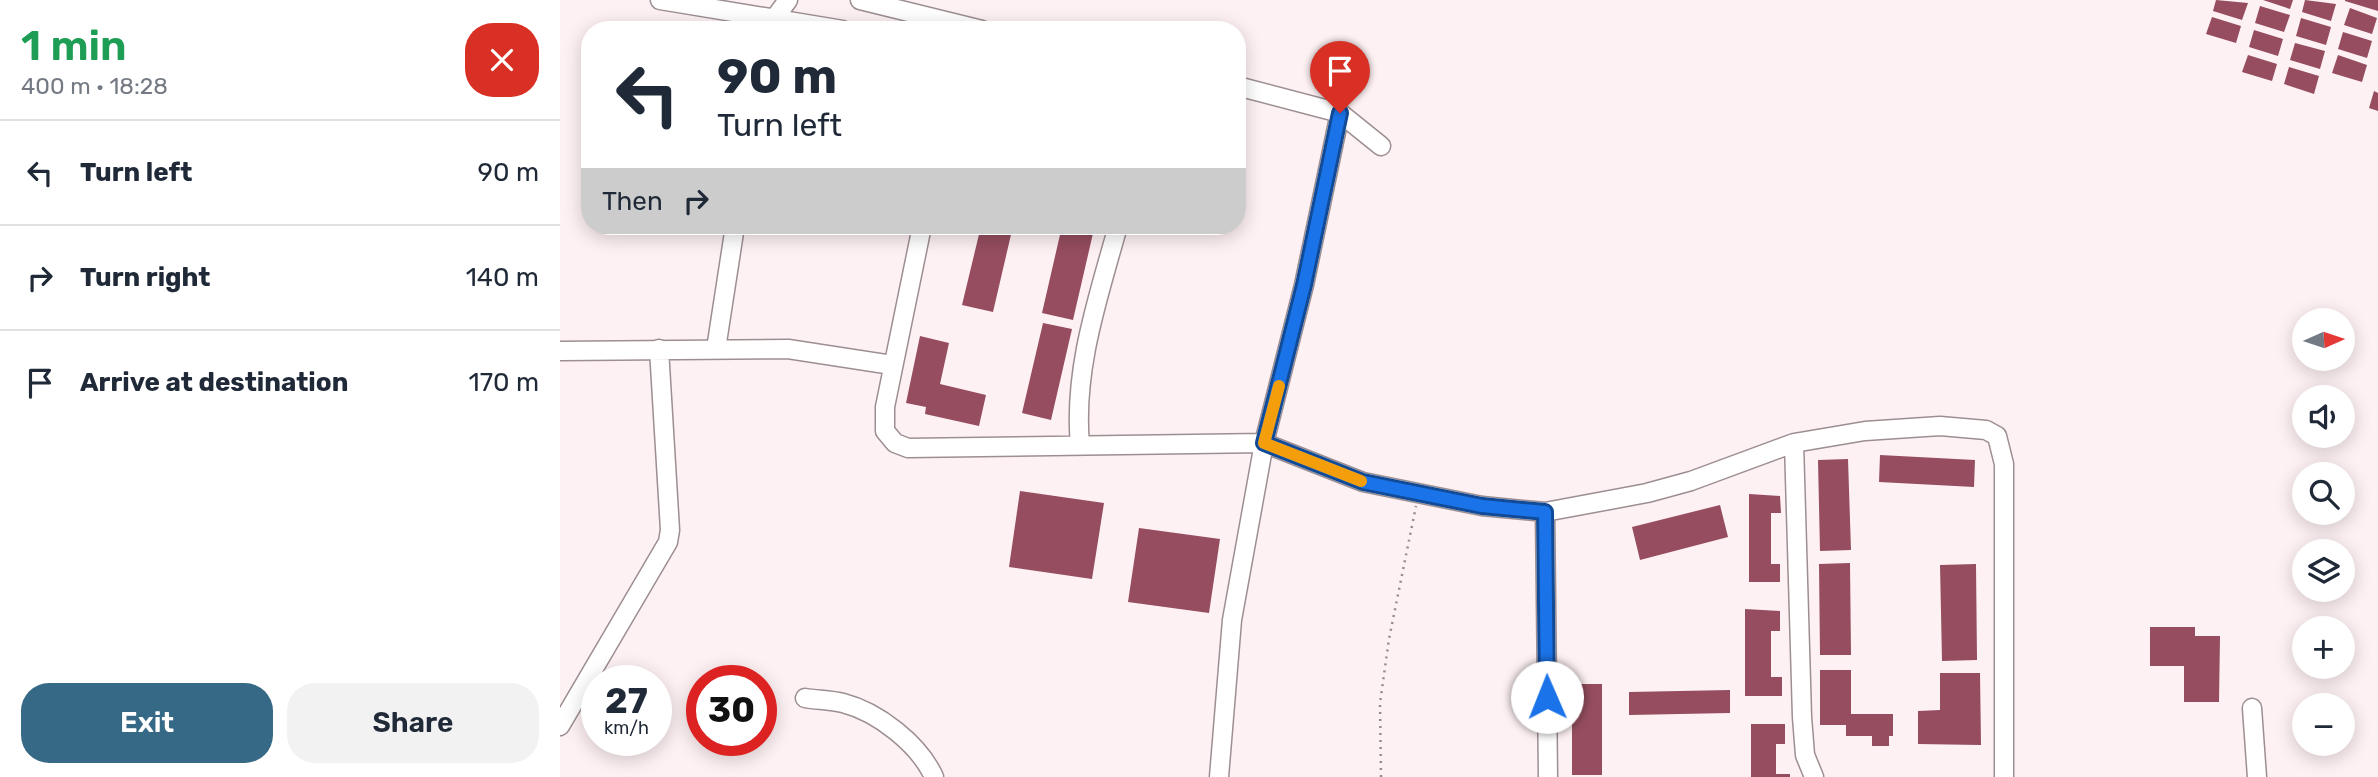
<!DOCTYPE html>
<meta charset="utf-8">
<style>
:root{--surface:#fff;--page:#f2f2f3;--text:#1f2937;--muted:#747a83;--line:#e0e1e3;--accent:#366986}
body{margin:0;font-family:Rubik,sans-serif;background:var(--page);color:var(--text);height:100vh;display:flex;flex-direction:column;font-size:26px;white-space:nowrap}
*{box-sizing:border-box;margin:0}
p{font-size:23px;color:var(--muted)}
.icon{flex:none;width:38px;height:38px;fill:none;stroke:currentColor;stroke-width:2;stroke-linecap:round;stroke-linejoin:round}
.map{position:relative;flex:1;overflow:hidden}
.panel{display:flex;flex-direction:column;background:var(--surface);width:560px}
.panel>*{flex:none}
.banner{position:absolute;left:21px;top:21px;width:665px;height:214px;border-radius:28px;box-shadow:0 4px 18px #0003;background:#fff;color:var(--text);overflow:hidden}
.needle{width:46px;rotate:87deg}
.tools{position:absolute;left:1732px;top:308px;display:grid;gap:14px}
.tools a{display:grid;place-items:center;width:63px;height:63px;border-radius:50%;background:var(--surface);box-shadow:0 4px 18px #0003;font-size:35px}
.speed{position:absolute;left:21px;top:665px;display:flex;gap:14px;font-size:35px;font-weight:700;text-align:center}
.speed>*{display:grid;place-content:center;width:91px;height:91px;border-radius:50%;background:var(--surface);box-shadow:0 4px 18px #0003;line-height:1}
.speed small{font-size:18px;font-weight:400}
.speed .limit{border:10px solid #d22;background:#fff;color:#111}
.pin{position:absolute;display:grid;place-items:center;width:60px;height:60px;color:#fff;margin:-72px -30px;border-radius:50% 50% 50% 0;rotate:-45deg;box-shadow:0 0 7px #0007}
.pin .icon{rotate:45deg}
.me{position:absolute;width:77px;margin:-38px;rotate:359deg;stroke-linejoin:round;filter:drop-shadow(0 0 5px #0008)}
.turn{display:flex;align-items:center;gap:24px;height:147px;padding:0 21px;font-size:32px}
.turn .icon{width:91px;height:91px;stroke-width:2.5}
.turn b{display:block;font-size:49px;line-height:60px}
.then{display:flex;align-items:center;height:66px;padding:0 21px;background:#0003;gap:14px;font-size:26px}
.round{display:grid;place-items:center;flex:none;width:74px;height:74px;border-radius:28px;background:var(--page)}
.overview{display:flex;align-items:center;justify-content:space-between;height:119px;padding:0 21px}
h1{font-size:42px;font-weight:600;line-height:52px;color:#1e9e55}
.cta{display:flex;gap:14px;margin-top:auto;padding:14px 21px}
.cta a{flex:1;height:80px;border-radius:28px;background:var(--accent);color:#fff;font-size:28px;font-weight:600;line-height:80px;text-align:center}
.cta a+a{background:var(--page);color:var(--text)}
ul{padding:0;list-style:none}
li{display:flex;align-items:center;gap:21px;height:105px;padding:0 21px;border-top:2px solid var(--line)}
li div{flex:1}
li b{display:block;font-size:26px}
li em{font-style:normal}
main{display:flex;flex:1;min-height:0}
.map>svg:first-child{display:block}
.building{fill:#954d5f}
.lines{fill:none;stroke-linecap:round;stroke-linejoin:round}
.minor-casing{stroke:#9d8e91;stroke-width:21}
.path{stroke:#958c8d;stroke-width:2.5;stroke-dasharray:2 5;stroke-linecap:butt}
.minor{stroke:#fff;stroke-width:18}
.route-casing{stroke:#114b97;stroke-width:18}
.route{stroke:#1a73e8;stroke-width:12}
.slow{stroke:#f59e0b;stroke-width:12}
</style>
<main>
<section class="panel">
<div class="overview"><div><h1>1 min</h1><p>400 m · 18:28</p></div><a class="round" style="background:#d93025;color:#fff"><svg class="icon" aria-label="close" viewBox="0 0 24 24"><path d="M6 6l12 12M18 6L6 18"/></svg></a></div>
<ul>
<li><svg class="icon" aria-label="left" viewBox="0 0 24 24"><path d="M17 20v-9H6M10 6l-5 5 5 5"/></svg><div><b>Turn left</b></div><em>90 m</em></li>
<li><svg class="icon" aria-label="right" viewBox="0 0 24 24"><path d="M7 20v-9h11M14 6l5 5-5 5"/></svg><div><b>Turn right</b></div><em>140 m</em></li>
<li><svg class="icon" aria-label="arrive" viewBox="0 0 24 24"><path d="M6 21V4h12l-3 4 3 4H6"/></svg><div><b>Arrive at destination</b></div><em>170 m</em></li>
</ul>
<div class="cta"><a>Exit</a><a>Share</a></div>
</section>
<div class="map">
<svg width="1818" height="777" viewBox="0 0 1818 777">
<rect width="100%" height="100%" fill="#fef1f3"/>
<path class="building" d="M1656,0L1688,3L1682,20L1653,11Z
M1703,0H1733L1730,9Z
M1745,0L1776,4L1771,21L1742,12Z
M1785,0H1818V11L1785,1Z
M1700,6L1730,15L1724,32L1695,23Z
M1790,8L1817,18L1812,34L1784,25Z
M1652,17L1681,26L1676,43L1646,34Z
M1741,18L1771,27L1766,45L1736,36Z
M1694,30L1723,39L1718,56L1689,47Z
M1783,32L1812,41L1807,58L1778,49Z
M1735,43L1765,51L1760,69L1730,60Z
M1688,55L1717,64L1712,81L1682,72Z
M1778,55L1807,65L1802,82L1772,73Z
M1729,67L1759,76L1754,94L1724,84Z
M1814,91L1818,93V111L1809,108Z
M421,226H453L433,312L402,305Z
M502,226L534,229L513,320L482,313Z
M483,323L512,329L491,420L462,413Z
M360,336L389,343L380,384L426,395L419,426L365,414L366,407L346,403Z
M1320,455L1415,460L1414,487L1319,482Z
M1288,459L1291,550L1260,551L1258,460Z
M460,491L544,503L532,579L449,567Z
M1189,494L1220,496L1221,513H1211V564H1220V582H1189Z
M1160,505L1168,537L1080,560L1072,527Z
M579,528L660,539L649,613L568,602Z
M1290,563L1291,655H1260L1259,564Z
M1416,564L1417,660L1382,661L1380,565Z
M1185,609L1220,611V631H1211V677H1222V696H1185Z
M1590,627H1635V636H1660L1659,702H1624V666H1590Z
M1260,670H1291V714H1333V736H1329V746H1312V736H1286V725H1260Z
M1380,673H1420L1421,745L1358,744V711L1380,710Z
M1012,684H1042V775H1012Z
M1170,690V713L1069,715V692Z
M1191,724H1225V744H1216V774H1230V777H1191Z"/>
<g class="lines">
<defs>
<path id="minor" d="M100,0L283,30
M300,0L422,30
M212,27L214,19L228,0
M677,86L780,113L821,146
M362,226L325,407V431L335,443L348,448L704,443L803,482L922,506L985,512L1087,493L1131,481L1234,443L1305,431L1380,426L1426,430L1437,436L1444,464V777
M156,349L175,226
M0,351L228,349L332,365
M1234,443L1242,717L1245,755L1254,777
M520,445C513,370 538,298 558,226
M985,512L988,777
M245,698C257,700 271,700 283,703C318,712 359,744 374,777
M1692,708L1697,777
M0,726L108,542L110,530L99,349
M659,777L672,620L704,443L744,285L780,113"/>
</defs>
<use href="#minor" class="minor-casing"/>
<path class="path" d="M821,777L820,703L829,639L856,506"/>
<use href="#minor" class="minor"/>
</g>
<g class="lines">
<defs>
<path id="route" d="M780,113L744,285L704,443L803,482L922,506L985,512L987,697"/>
</defs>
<use href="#route" class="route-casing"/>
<use href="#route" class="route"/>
<path class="slow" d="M719,386L704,443L801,481"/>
</g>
</svg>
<div class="tools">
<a><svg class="needle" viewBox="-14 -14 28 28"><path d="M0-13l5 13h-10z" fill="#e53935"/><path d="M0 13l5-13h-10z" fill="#747a83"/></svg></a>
<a><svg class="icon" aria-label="sound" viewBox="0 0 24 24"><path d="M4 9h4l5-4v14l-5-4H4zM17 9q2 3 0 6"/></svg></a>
<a><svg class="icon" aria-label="search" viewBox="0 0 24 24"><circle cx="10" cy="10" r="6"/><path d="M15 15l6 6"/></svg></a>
<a><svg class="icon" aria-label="layers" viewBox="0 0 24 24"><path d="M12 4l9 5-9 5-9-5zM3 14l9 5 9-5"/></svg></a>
<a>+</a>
<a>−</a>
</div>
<div class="speed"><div>27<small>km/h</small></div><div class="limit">30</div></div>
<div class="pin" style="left:780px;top:113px;background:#d93025"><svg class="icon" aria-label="arrive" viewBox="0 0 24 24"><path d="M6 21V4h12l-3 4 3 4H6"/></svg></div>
<svg class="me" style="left:987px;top:697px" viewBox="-20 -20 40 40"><circle r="19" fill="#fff"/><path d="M0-13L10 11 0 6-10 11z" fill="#1a73e8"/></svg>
<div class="banner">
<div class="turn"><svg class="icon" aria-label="left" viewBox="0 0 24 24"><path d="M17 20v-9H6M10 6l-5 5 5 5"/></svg><div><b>90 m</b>Turn left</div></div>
<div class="then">Then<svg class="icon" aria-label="right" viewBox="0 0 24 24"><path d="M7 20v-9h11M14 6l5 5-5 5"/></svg></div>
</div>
</div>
</main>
